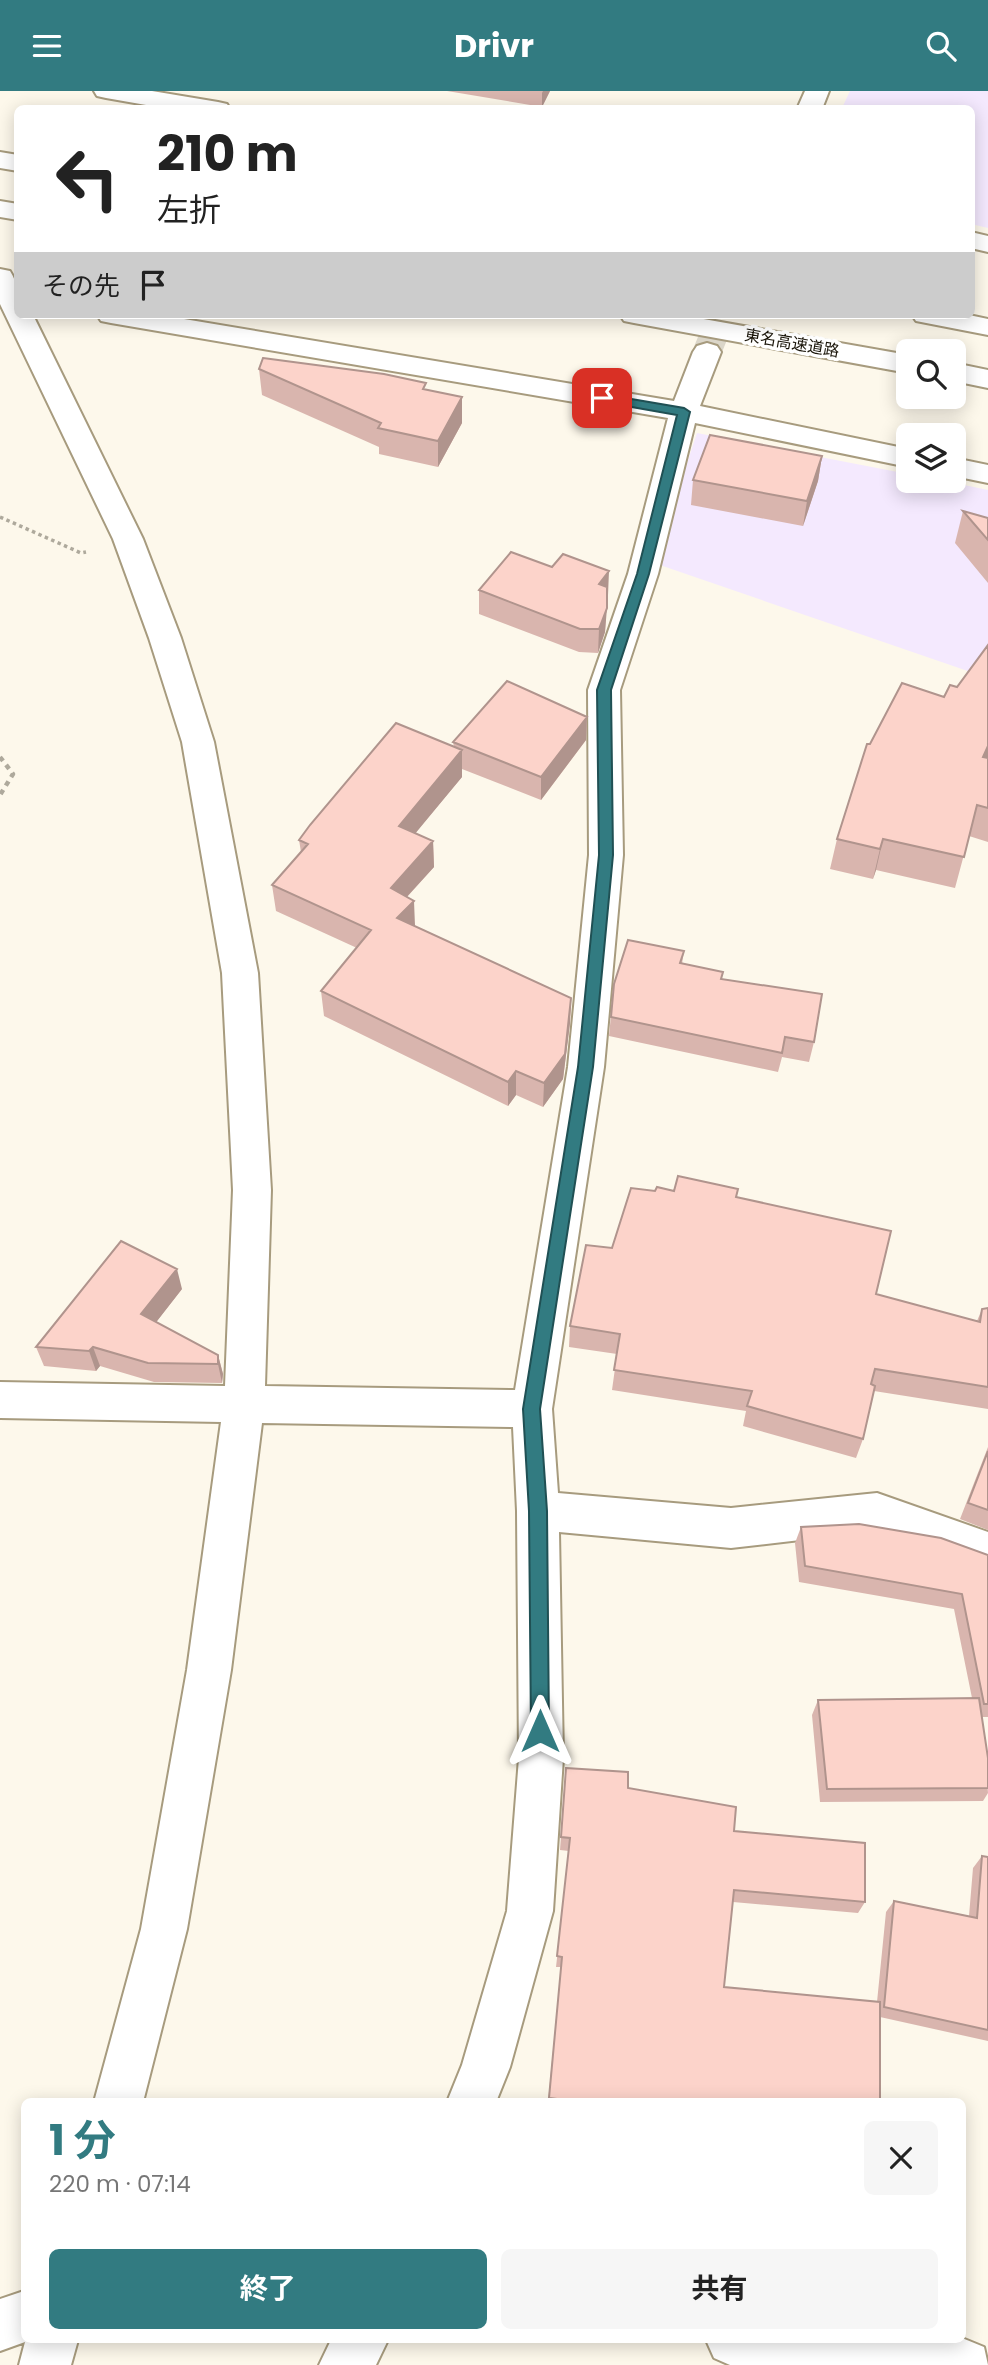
<!DOCTYPE html>
<html lang="ja">
<meta charset="utf-8">
<style>
:root{--surface:#fff;--page:#f6f6f6;--text:#222;--muted:#767676;--accent:#327b81}
body{margin:0;font-family:Poppins,"Noto Sans JP",sans-serif;background:var(--page);color:var(--text);height:100vh;display:flex;flex-direction:column;font-size:26px;white-space:nowrap}
*{box-sizing:border-box;margin:0}
p{font-size:23px;color:var(--muted)}
.icon{flex:none;width:38px;height:38px;fill:none;stroke:currentColor;stroke-width:2;stroke-linecap:round;stroke-linejoin:round}
.map{position:relative;flex:1;overflow:hidden}
.drawer{position:absolute;left:21px;top:2007px;width:945px;height:245px;display:flex;flex-direction:column;background:var(--surface);border-radius:10px;box-shadow:0 4px 18px #0003}
.drawer>*{flex:none}
.top-card{position:absolute;left:14px;top:14px;width:961px;height:214px;border-radius:10px;box-shadow:0 4px 18px #0003;background:#fff;color:var(--text);overflow:hidden}
.fabs{position:absolute;left:896px;top:248px;display:grid;gap:14px}
.fabs a{display:grid;place-items:center;width:70px;height:70px;border-radius:10px;background:var(--surface);box-shadow:0 4px 18px #0003;font-size:35px}
.pin{position:absolute;display:grid;place-items:center;width:60px;height:60px;color:#fff;margin:-30px;border-radius:14px;box-shadow:0 4px 10px #0006}
.me{position:absolute;width:77px;margin:-38px;rotate:0deg;stroke-linejoin:round;filter:drop-shadow(0 0 5px #0008)}
.turn{display:flex;align-items:center;gap:24px;height:147px;padding:0 28px;font-size:32px}
.turn .icon{width:91px;height:91px;stroke-width:2.5}
.turn b{display:block;font-size:49px;line-height:60px}
.then{display:flex;align-items:center;height:66px;padding:0 28px;background:#0003;gap:14px;font-size:26px}
.round{display:grid;place-items:center;flex:none;width:74px;height:74px;border-radius:10px;background:var(--page)}
.headline{display:flex;align-items:center;justify-content:space-between;height:119px;padding:0 28px}
h1{font-size:42px;font-weight:700;line-height:52px;color:var(--accent)}
.button{display:flex;gap:14px;margin-top:auto;padding:14px 28px}
.button a{flex:1;height:80px;border-radius:10px;background:var(--accent);color:#fff;font-size:28px;font-weight:700;line-height:80px;text-align:center}
.button a+a{background:var(--page);color:var(--text)}
header{display:flex;justify-content:space-between;align-items:center;height:91px;padding:0 28px;background:var(--accent);color:#fff;font-size:32px;font-weight:700}
.map>svg:first-child{display:block}
.industrial{fill:#f4e9fe}
.lines{fill:none;stroke-linecap:round;stroke-linejoin:round}
.minor-tunnel{stroke:#dbd6c9;stroke-width:28;stroke-dasharray:28 14;stroke-linecap:butt}
.minor-casing{stroke:#a79b7e;stroke-width:4}
.highway-casing{stroke:#a79b7e;stroke-width:4}
.path-far1{stroke:#aea99c;stroke-width:3.5;stroke-dasharray:3.5 3.5;stroke-linecap:butt}
.path{stroke:#aea99c;stroke-width:4.5;stroke-dasharray:5 5;stroke-linecap:butt}
.minor{fill:#fff;fill-rule:evenodd}
.highway{fill:#fff;fill-rule:evenodd}
.wall{fill:#d9b5ae}
.shaded-wall{fill:#b0948d}
.building{fill:#fcd3ca;stroke:#b0948d;stroke-width:2}
.route{fill:#327b81;stroke:#205054;stroke-width:2}
.labels{text-anchor:middle;dominant-baseline:central;stroke-width:7;stroke-linejoin:round;paint-order:stroke}
.far-street-label{font-size:16px;fill:#191409;stroke:#fff}
</style>
<header><svg class="icon" aria-label="menu" viewBox="0 0 24 24"><path d="M4 6h16M4 12h16M4 18h16"/></svg>Drivr<svg class="icon" aria-label="search" viewBox="0 0 24 24"><circle cx="10" cy="10" r="6"/><path d="M15 15l6 6"/></svg></header>
<div class="map">
<svg width="988" height="2274" viewBox="0 0 988 2274">
<rect width="100%" height="100%" fill="#fdf8eb"/>
<path class="industrial" d="M850,0H988V137L971,133V18L842,17Z
M697,342L908,383V390H945L988,399V587L654,472Z"/>
<g class="lines">
<path class="minor-tunnel" d="M707,261L722,224"/>
<defs>
<path id="minor" d="M94,0H152L218,11L227,13L230,18H169L106,7L97,5Z
M805,0H829L822,18H797Z
M971,141L988,145V161L971,157Z
M0,178L10,180C19,194 18,207 18,224H33L143,448L181,547L214,651L258,882L271,1099L265,1295L515,1299L568,976L589,764L588,599L628,483L668,327L111,232L101,230L97,224H160L674,310L693,261L697,255L707,252L717,255L721,261L700,315L908,358V376L695,332L658,483L620,599L623,764L604,976L552,1318L558,1402L731,1417L877,1402L988,1441V1481L877,1440L731,1457L559,1441L563,1667L553,1820L510,1976L496,2011H447L462,1974L507,1820L519,1667L517,1420L513,1336L262,1332L231,1579L187,1838L143,2011H94L141,1838L187,1579L221,1331L0,1327V1291L225,1295L233,1099L222,882L182,651L149,547L113,448L0,213Z
M954,367L988,374V392L954,385Z
M24,2200V2249H78L71,2274H19L25,2251L0,2260V2208Z
M962,2247L984,2256L988,2274H730L714,2267L706,2249Z
M331,2249H388L376,2274H319Z"/>
<path id="highway" d="M0,61L18,64V80L0,77Z
M0,110L18,113V129L0,126Z
M620,224H681L908,264V282L634,232L624,230Z
M912,224H969L988,228V244L916,230Z
M954,272L988,279V297L954,290Z"/>
</defs>
<use href="#minor" class="minor-casing"/>
<use href="#highway" class="highway-casing"/>
<path class="path-far1" d="M0,426L81,462L86,461"/>
<path class="path" d="M0,666L13,683L0,704"/>
<use href="#minor" class="minor"/>
<use href="#highway" class="highway"/>
</g>
<path class="wall" d="M447,0H550L542,16Z
M259,278L426,299L462,306V332L438,376L379,363V356L262,304Z
M822,365L818,390L803,435L691,414L693,389Z
M963,420L988,427V492L955,452Z
M479,499L608,504L607,505L605,541L598,562L579,561L479,523Z
M988,554V751L969,745L955,797L876,779L873,788L830,778L837,748L870,653L957,596Z
M587,626L586,649L541,709L462,678V686L415,742L433,750L434,776L407,806L415,835L571,907L570,932L563,988L543,1016L516,1004L508,1015L324,925L321,900L357,857L276,820L272,794L301,761L299,749L454,656L453,651Z
M684,860L682,873L722,888L814,951L809,971L782,966L778,981L609,945L614,893Z
M655,1100H674L736,1106L876,1203L977,1230L982,1218L988,1217V1318L874,1300L863,1348L856,1367L743,1335L746,1320L612,1299L617,1263L569,1256L570,1235L612,1157Z
M182,1198L156,1231L218,1264L223,1283L222,1292L154,1291L100,1275L96,1280L44,1275L36,1256Z
M988,1356V1439L960,1428Z
M801,1436L988,1464V1626H982L988,1702L983,1710L820,1711L812,1624L818,1609L972,1607L954,1518L799,1491L795,1452Z
M566,1677L628,1697L734,1740L865,1811L858,1822L733,1811L724,1896L877,1911L886,1821L894,1810L969,1825L973,1777L982,1765L988,1766V1950L880,1926V2011H548L561,1876H556L569,1760L560,1759Z"/>
<path class="shaded-wall" d="M543,0H550L542,16V2Z
M462,306V332L438,376V350Z
M822,365L818,390L803,435L807,410Z
M609,480L608,504L598,517L599,493Z
M607,517L605,541L598,562L599,538Z
M587,626L586,649L541,709V686Z
M988,655V668L983,666Z
M462,659V686L400,761L399,735Z
M883,748L876,779L873,788L880,758Z
M433,750L434,776L392,822L391,797Z
M414,810L415,835L397,827Z
M571,907L570,932L563,988L543,1016L544,992Z
M516,980V1004L508,1015V991Z
M177,1178L182,1198L147,1243L141,1223Z
M93,1256L100,1275L96,1280L89,1260Z
M218,1264L223,1283L222,1292L218,1273Z"/>
<path class="building" d="M263,267L384,283L426,292L423,298L462,306L438,350L378,337L381,332L259,278Z
M710,344L822,365L807,410L693,389Z
M963,420L988,427V449Z
M511,461L552,476L563,463L609,480L599,493L607,496V517L599,538H580L479,499Z
M988,554V655L983,666L988,667V717L977,714L964,766L883,748L880,758L837,748L867,653H870L902,592L944,606L950,594L957,596Z
M507,590L587,626L541,686L453,651Z
M396,632L462,659L399,735L433,750L391,797L414,810L397,827L571,907L565,963L544,992L516,980L508,991L321,900L371,839L272,794L308,753L299,749L310,734Z
M628,849L684,860L680,872L723,881L721,888L822,903L814,951L785,946L782,962L611,926L614,893Z
M678,1085L738,1098L736,1106L891,1140L876,1203L980,1231L982,1218L988,1217V1296L875,1278L871,1293L875,1295L863,1348L747,1315L752,1300L614,1279L620,1243L570,1235L586,1154L612,1157L631,1097L655,1100L657,1096L674,1100Z
M121,1150L177,1178L141,1223L218,1264V1273L148,1272L93,1256L89,1260L36,1256Z
M988,1360V1419L968,1412Z
M859,1433L941,1447L988,1464V1613H984L962,1503L805,1475L801,1436Z
M979,1607L988,1667V1697L827,1698L818,1609Z
M566,1677L628,1681V1697L736,1716L734,1740L865,1752V1811L734,1799L724,1896L880,1911V2011H581L549,2007L562,1866L557,1865L570,1747L561,1746Z
M982,1765L988,1766V1939L884,1916L894,1810L977,1827Z"/>
<path class="route" d="M602,303L684,317L690,321L649,483L611,599L613,764L593,976L540,1318L547,1420L549,1640L547,1646L540,1649L534,1646L531,1640L529,1420L523,1318L578,976L599,764L597,599L637,483L677,324L598,310L596,307Z"/>
<g class="labels">
<g class="far-street-label">
<text transform="translate(792 252) rotate(10)">東名高速道路</text>
</g>
</g>
</svg>
<div class="fabs">
<a><svg class="icon" aria-label="search" viewBox="0 0 24 24"><circle cx="10" cy="10" r="6"/><path d="M15 15l6 6"/></svg></a>
<a><svg class="icon" aria-label="layers" viewBox="0 0 24 24"><path d="M12 4l9 5-9 5-9-5zM3 14l9 5 9-5"/></svg></a>
</div>
<div class="pin" style="left:602px;top:307px;background:#d93025"><svg class="icon" aria-label="arrive" viewBox="0 0 24 24"><path d="M6 21V4h12l-3 4 3 4H6"/></svg></div>
<svg class="me" style="left:540px;top:1640px" viewBox="-20 -20 40 40"><path d="M0-17L14 15 0 8-14 15z" fill="#327b81" stroke="#fff" stroke-width="4"/></svg>
<div class="top-card">
<div class="turn"><svg class="icon" aria-label="left" viewBox="0 0 24 24"><path d="M17 20v-9H6M10 6l-5 5 5 5"/></svg><div><b>210 m</b>左折</div></div>
<div class="then">その先<svg class="icon" aria-label="arrive" viewBox="0 0 24 24"><path d="M6 21V4h12l-3 4 3 4H6"/></svg></div>
</div>
<section class="drawer">
<div class="headline"><div><h1>1 分</h1><p>220 m · 07:14</p></div><a class="round"><svg class="icon" aria-label="close" viewBox="0 0 24 24"><path d="M6 6l12 12M18 6L6 18"/></svg></a></div>
<div class="button"><a>終了</a><a>共有</a></div>
</section>
</div>
